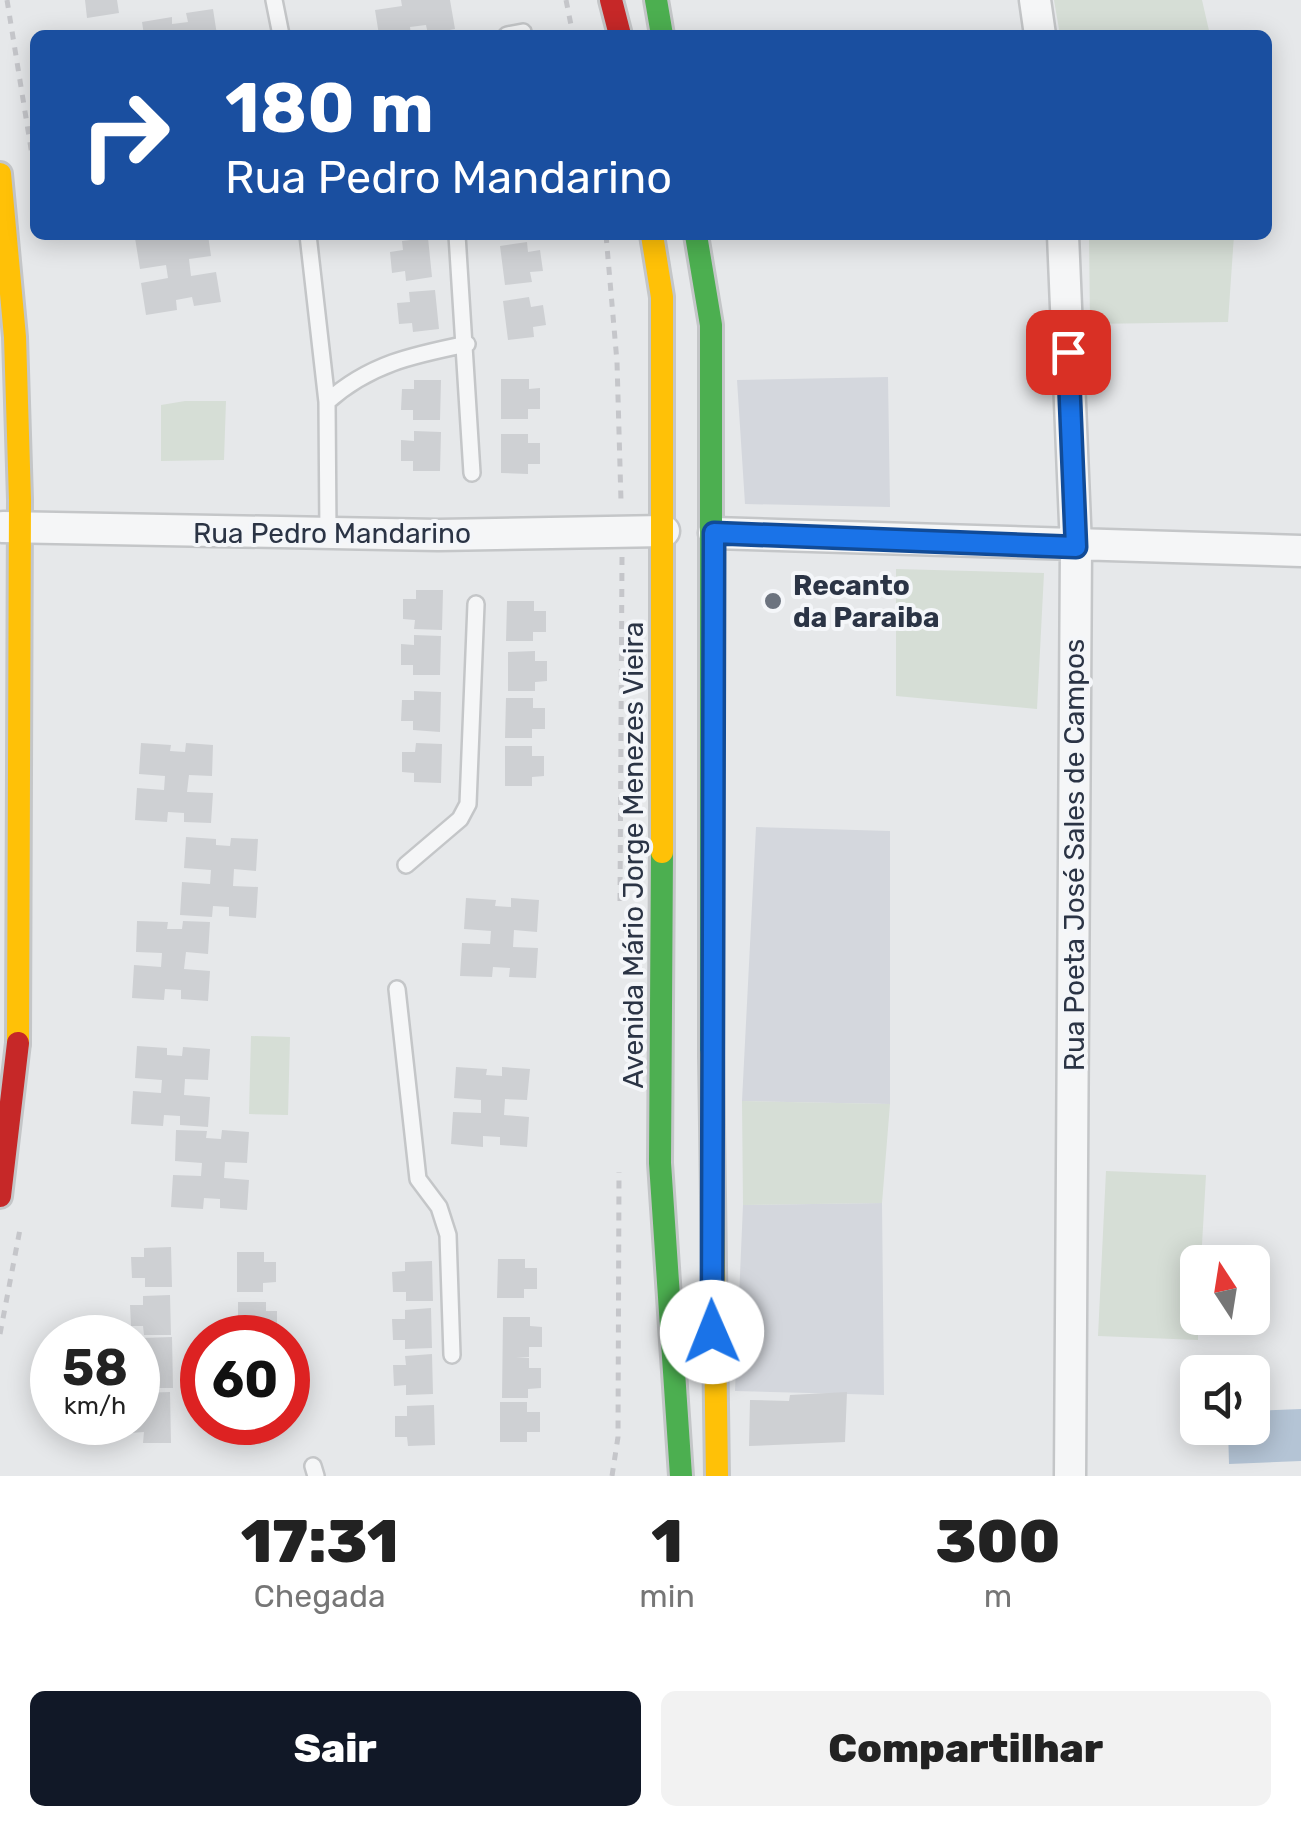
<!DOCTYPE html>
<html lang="pt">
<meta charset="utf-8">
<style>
:root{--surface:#fff;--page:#f2f2f2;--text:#222;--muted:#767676;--accent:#111827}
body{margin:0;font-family:Rubik,sans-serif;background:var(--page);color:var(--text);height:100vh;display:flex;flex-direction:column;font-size:38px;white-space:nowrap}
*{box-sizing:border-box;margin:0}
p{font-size:32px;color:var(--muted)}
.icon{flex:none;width:55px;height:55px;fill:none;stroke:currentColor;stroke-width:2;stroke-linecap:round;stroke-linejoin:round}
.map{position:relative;height:1476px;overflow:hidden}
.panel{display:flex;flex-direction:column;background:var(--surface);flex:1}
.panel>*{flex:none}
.top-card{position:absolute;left:30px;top:30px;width:1242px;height:210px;border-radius:15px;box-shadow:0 5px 25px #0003;background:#1a4fa0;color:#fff;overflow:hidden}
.needle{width:65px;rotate:348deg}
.fabs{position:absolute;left:1180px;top:1245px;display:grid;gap:20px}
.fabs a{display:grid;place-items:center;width:90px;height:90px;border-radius:15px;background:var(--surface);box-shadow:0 5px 25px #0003;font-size:50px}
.speed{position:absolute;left:30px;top:1315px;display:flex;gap:20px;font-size:50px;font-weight:700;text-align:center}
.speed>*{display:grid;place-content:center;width:130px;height:130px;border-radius:50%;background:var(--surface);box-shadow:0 5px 25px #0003;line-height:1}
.speed small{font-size:25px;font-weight:400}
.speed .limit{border:15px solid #d22;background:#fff;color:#111}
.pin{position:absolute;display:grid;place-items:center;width:85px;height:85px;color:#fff;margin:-42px;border-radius:20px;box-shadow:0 5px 15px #0006}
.me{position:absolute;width:110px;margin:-55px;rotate:359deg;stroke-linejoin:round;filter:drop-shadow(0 0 8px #0008)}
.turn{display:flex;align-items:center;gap:35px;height:210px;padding:0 30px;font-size:45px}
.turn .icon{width:130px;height:130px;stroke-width:2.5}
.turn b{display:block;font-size:70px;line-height:85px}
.eta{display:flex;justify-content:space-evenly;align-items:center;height:170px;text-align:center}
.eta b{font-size:60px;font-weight:800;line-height:70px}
.button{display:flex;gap:20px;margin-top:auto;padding:20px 30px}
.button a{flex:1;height:115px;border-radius:15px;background:var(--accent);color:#fff;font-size:40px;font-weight:800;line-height:115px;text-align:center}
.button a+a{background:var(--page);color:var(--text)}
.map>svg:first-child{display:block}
.built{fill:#d4d7dd}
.green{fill:#d6ded6}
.water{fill:#b4c4d5}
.building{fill:#ced0d3}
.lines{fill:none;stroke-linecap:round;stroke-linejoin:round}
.lane-casing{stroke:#c4c6c8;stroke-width:20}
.street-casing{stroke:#c4c6c8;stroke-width:35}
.fast-casing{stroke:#c4c6c8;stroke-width:28}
.slow-casing{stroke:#c4c6c8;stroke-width:28}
.jam-casing{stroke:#c4c6c8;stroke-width:28}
.path{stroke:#c5c6ca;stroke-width:5;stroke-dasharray:8 8;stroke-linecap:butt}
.lane{stroke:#f5f6f7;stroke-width:15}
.street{stroke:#f5f6f7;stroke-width:30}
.fast{stroke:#4caf50;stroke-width:22}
.slow{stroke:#ffc107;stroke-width:22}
.jam{stroke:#c62828;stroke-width:22}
.route-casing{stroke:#114b97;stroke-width:25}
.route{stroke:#1a73e8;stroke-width:18}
.poi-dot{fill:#6c737f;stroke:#f4f6f9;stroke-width:4}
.labels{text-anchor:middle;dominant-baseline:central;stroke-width:8;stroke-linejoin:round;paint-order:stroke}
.street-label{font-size:28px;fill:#2b3445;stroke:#f4f6f9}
.poi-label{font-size:28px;font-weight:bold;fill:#2b3445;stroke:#f4f6f9;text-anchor:start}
</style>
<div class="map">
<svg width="1301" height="1476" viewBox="0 0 1301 1476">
<rect width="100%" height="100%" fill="#e6e8ea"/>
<path class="built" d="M888,377L890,507L745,504L737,380Z
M756,827L890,831V1104L742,1101Z
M882,1203L884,1395L735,1391L743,1205Z"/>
<path class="green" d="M1054,0H1202L1210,35H1060Z
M1089,235H1234L1228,322L1090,324Z
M185,401H226L224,460L161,461V405Z
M896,569L1044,573L1037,709L896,696Z
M251,1036L290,1037L288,1115L249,1114Z
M742,1101L890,1104L882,1203L743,1205Z
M1106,1171L1206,1175L1201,1262H1198V1340L1098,1336Z"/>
<path class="water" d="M1301,1409V1461L1229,1464L1228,1428H1252L1253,1411Z"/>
<path class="building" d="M85,0H117L119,13L87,18Z
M401,0H450L455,29L428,34L426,25L410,27L411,35H379L375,10L402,6Z
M213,9L217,35H144L142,22L172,17V24L188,22L186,13Z
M165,235L166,240L208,235L211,256L189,259L191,276L216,272L221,302L194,306L192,297L176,300L177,310L146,315L141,283L168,278L166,265L140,269L135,238Z
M428,238L432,277L406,281L405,271L392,273L390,252L403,250L402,241Z
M527,242L528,252L540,250L543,271L530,272L532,282L505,285L500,246Z
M435,290L439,329L413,332L412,323L399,324L397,303L410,302L409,292Z
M529,297L531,307L543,305L546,325L533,327L534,337L508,340L503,301Z
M501,379H529V389L540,388V409H528V419H501Z
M414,380H441L440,420H413V410H401L402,389H414Z
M414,431L441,432L440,471H413V461H401V440L414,441Z
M501,434H528V443H540V464H528V474L501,473Z
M416,590H443L442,630L414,629L415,620L403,619V599H416Z
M507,601H534V611H546V632H533V641H506Z
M414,635L441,636L440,675H413V665H401V644L414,645Z
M535,651V661H547V681L535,682V691H508V652Z
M414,691L441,692L440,732L413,730V721H401L402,700H414Z
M506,698H533V708H545V729H532V738H505Z
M141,743L171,745L170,751L185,752L186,743L213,745L212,776L189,775L187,792L213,793L211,823L184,822V813L168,812L167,822L135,820L137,788L164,790L165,776L139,774Z
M416,743L442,744L441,783L414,782V773L402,772V752H415Z
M505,746H532V756H544V776L532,777V786H505Z
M186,837L216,839V845L230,846L231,838L258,839L256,871L234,869L233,886L258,887L256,918L229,916V907L213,906L212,917L180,915L182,882L210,884L211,870L184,868Z
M466,898L496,900L495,906L511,907V898L539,900L537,932L514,930L513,947L538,948L536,978L509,977L510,968L493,967L492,977L460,976L462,943L490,944L491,931L464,929Z
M137,921L168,922L167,929H182L183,921L210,922L208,954L186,952L184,969L210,971L208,1001L181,999V990L165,989L164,1000L132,998L134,965L161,967L162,953L136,952Z
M137,1046L167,1048V1055L182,1056L183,1047L210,1049L208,1080L185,1079L184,1095L210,1097L208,1127L180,1125V1116L164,1115L163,1126L131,1124L133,1091L161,1093L162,1080L135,1078Z
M456,1067L487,1069L486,1075L502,1076V1067L530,1069L527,1100L505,1099L504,1115L529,1117L527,1147L500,1145V1137L483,1136V1147L451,1144L453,1112L481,1113V1100L454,1098Z
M176,1130L207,1131L206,1138L221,1139L222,1130L249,1132L247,1163L225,1162L224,1178L249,1180L247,1210L220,1208V1199L204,1198L203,1209L171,1207L173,1175L201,1176L202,1163L175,1161Z
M171,1247L172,1287H145V1278H132L131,1257H144V1248Z
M237,1252H264V1262H276V1282L263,1283V1292H237Z
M498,1259H525V1268H537V1289H524V1298H497Z
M432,1261L433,1301H406V1292H393L392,1272L405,1271V1262Z
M170,1295L171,1335H144L143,1326H131L130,1305H143V1296Z
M238,1302H266V1311H277V1332H265V1338H238Z
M431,1308L432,1348L405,1349V1340H393L392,1319H405V1310Z
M503,1317H530V1326L542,1327V1347H529V1357H516L529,1358V1368H541V1388L528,1389V1398H502Z
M172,1337L173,1388H145L146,1377H138L142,1338Z
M432,1354L433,1394L406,1395V1385L394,1386L393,1365H406L405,1356Z
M170,1392L171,1443H143L144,1432L130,1433V1422H138L140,1393Z
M847,1392L845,1442L749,1446L750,1400L789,1401L790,1395Z
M500,1402H527V1412H540V1432H527V1442H500Z
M434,1405L435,1445L408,1446L407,1437H395V1416H407V1406Z
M235,1422H274V1435L261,1434V1444H234Z"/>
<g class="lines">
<defs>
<path id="lane" d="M274,0L281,35
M507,35L523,32
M308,235L327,402L328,534
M457,235L472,473
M327,402C369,364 413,355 467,344
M406,865L460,819L468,804L476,604
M397,989L418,1179L439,1207L448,1235L452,1355
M313,1466L316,1476"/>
<path id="street" d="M1035,0L1040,35
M1063,235L1076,547L1070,1476
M3,527L438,535L664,531
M714,533L1301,551"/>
<path id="fast" d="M656,0L662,35
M696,235L711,325V1055
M662,852L660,1163L681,1476"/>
<path id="slow" d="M0,174L15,337L20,500L18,1043
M652,235L662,297V852
M711,1055L717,1476"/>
<path id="jam" d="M611,0L620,35
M0,1196L18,1043"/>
</defs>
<use href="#lane" class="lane-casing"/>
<use href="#street" class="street-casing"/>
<use href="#fast" class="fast-casing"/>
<use href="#slow" class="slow-casing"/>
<use href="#jam" class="jam-casing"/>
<path class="path" d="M7,0L32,155
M566,0L573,35
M606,235L617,362L621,501
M620,901L622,557
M0,1334L21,1224
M612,1476L618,1437L619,1172"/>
<use href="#lane" class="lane"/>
<use href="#street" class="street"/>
<use href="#fast" class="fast"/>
<use href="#slow" class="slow"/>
<use href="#jam" class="jam"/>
</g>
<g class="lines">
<defs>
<path id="route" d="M712,1332L714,533L1076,547L1068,352"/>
</defs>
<use href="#route" class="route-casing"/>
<use href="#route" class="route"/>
</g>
<circle class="poi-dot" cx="773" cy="601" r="10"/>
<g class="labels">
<g class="street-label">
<text x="332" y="533">Rua Pedro Mandarino</text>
<text transform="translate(633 855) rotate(-90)">Avenida Mário Jorge Menezes Vieira</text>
<text transform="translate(1074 855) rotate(-90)">Rua Poeta José Sales de Campos</text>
</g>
<g class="poi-label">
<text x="793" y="585">Recanto<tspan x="793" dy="32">da Paraiba</tspan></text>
</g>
</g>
</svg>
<div class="fabs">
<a><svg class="needle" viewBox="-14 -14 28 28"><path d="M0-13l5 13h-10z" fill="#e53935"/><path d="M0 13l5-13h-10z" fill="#767676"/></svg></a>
<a><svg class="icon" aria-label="sound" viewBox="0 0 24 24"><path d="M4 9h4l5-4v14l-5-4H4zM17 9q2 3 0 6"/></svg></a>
</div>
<div class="speed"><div>58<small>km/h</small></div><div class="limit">60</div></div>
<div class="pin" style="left:1068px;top:352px;background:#d93025"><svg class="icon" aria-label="arrive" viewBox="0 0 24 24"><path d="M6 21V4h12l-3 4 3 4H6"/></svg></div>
<svg class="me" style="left:712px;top:1332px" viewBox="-20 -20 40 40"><circle r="19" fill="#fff"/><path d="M0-13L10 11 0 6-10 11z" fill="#1a73e8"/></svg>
<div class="top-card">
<div class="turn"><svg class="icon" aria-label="right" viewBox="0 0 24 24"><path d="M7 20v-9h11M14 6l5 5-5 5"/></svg><div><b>180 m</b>Rua Pedro Mandarino</div></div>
</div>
</div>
<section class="panel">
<div class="eta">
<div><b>17:31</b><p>Chegada</p></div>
<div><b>1</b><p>min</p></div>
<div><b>300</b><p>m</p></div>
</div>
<div class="button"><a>Sair</a><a>Compartilhar</a></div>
</section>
